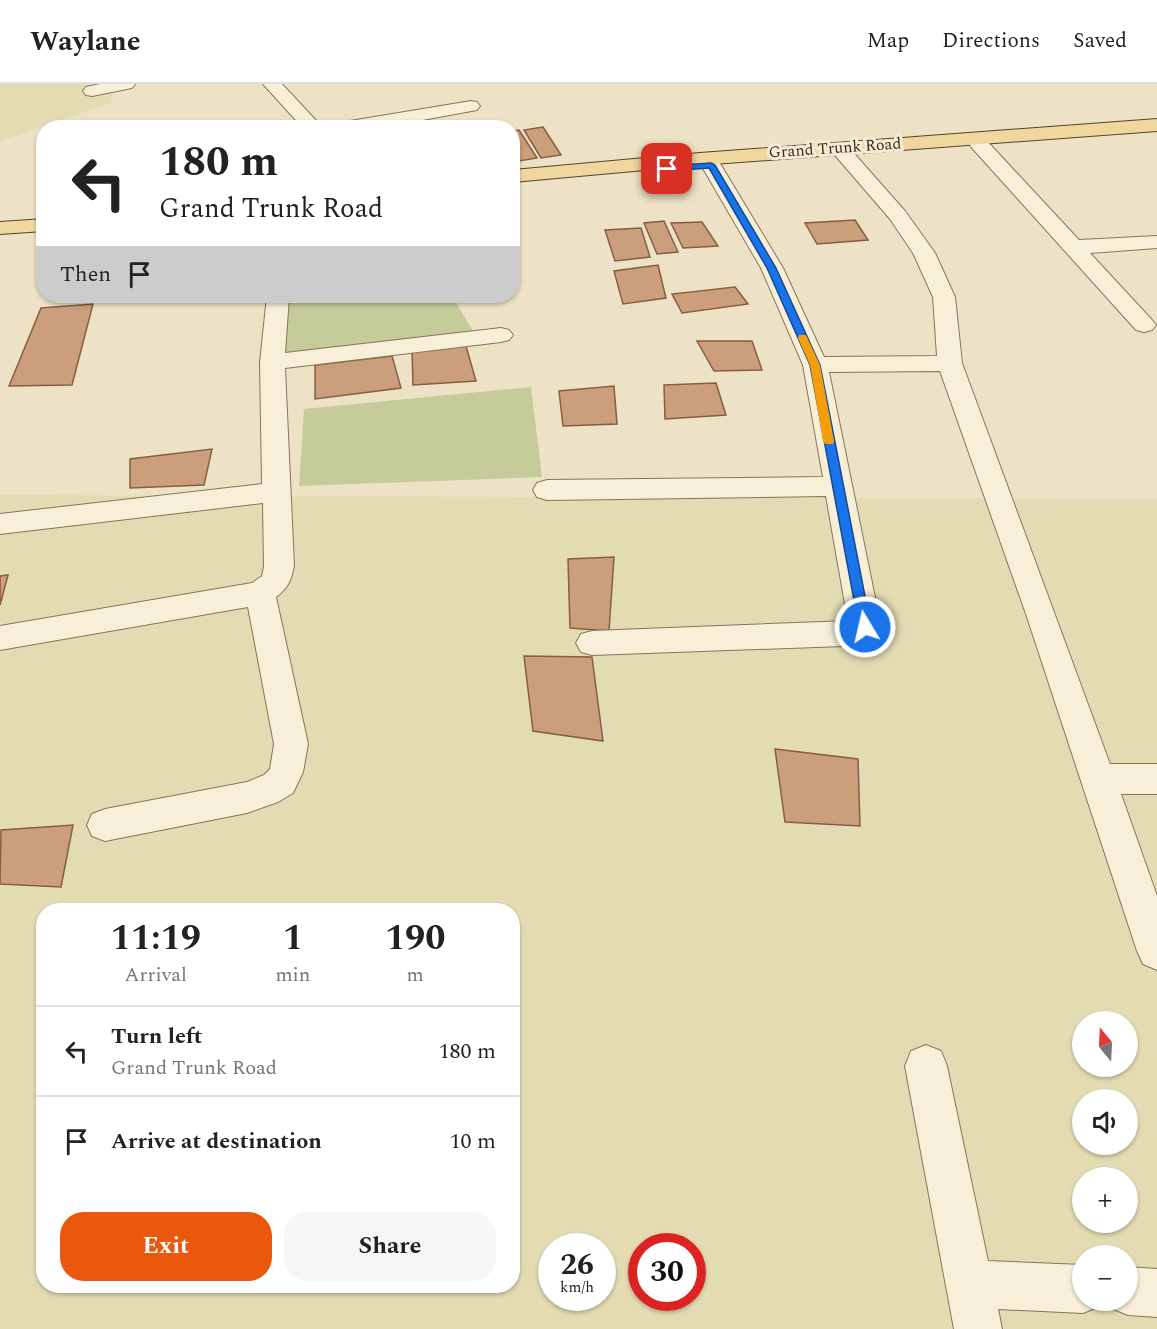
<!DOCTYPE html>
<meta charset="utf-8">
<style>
:root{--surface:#fff;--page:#f6f6f6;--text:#222;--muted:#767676;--line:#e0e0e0;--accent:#ea580c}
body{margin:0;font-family:Spectral,serif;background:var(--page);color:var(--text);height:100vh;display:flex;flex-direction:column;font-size:22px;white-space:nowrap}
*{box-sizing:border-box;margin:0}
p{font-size:20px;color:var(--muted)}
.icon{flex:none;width:33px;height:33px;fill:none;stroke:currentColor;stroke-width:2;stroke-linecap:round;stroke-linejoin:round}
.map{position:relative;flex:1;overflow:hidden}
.side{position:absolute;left:36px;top:819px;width:484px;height:390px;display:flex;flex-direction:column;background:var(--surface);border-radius:24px;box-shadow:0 2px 4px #0004}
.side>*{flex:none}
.hud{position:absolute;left:36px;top:36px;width:484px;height:183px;border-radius:24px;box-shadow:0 2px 4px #0004;background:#fff;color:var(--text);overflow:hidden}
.needle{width:39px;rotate:342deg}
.controls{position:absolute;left:1072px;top:927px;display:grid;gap:12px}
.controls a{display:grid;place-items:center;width:66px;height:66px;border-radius:50%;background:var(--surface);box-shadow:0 2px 4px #0004;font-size:30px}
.speed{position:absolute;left:538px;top:1149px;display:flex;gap:12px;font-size:30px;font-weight:700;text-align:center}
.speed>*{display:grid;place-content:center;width:78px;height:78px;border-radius:50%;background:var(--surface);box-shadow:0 2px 4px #0004;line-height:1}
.speed small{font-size:15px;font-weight:400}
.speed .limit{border:9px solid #d22;background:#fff;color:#111}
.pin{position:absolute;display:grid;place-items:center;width:51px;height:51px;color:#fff;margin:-26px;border-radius:12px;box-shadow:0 3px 9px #0006}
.me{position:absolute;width:66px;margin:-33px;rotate:351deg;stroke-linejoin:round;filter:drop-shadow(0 0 4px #0008)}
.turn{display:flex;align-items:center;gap:21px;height:126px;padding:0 24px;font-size:27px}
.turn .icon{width:78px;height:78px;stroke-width:2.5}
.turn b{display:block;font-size:42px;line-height:51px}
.then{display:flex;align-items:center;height:57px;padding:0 24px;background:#0003;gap:12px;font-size:22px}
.eta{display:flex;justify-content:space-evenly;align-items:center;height:102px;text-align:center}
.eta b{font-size:36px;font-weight:700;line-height:42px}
.action{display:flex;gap:12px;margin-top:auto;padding:12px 24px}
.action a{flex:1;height:69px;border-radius:24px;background:var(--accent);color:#fff;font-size:24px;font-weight:700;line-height:69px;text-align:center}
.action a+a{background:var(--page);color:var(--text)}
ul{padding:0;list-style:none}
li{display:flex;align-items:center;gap:18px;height:90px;padding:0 24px;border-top:2px solid var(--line)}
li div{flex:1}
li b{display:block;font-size:22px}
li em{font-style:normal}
header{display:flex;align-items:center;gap:36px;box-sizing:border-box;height:84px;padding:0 30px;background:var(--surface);border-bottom:2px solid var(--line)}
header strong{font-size:28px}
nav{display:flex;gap:33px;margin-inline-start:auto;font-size:21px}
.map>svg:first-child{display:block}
.farmland{fill:#e3dcb3;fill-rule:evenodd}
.green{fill:#c5cb99}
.building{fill:#cb9e7c;stroke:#875e42;stroke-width:1.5}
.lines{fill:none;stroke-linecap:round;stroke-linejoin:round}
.minor-casing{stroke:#88745b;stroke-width:2}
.major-casing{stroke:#56422f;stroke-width:2}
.minor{fill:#f8efd8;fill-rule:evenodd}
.major{fill:#efd79e;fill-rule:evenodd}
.route{fill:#1a73e8;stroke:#114b97;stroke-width:1.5}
.slow{fill:#f59e0b}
.labels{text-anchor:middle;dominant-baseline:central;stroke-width:6;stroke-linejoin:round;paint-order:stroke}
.far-street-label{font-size:16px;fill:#382c1f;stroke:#f5ecd5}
</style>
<header>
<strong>Waylane</strong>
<nav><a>Map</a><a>Directions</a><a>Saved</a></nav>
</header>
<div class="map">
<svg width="1157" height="1245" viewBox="0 0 1157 1245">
<rect width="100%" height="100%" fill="#ede2c5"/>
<path class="farmland" d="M0,0H114L111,19L0,57Z
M0,411L1157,415V1245H0ZM44,826H513V1202H44ZM1083,938H1128V982H1083ZM1083,1016H1128V1060H1083ZM1083,1094H1128V1138H1083ZM552,1162H603V1214H552ZM642,1162H693V1214H642ZM1083,1172H1128V1216H1083Z"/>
<path class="green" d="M282,212H452L473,247L280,270Z
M531,303L542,393L299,402L304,325Z"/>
<path class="building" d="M543,43L561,71L541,74L524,46Z
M519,46L537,74L519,77L513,68V47Z
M855,136L868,156L817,160L805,139Z
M664,137L678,168L657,170L644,139Z
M702,138L718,162L683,164L671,139Z
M641,144L650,173L615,177L605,146Z
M658,181L666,214L623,220L614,187Z
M735,203L748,220L682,229L672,210Z
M93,220L72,301L9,302L41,224Z
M697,257H752L762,286L714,287Z
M466,262L476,297L413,301L412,266Z
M392,272L401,304L315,315V281Z
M716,299L726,331L665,335L664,301Z
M614,302L617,340L563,342L559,307Z
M212,365L204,401L130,404V375Z
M614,473L609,547L570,544L568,475Z
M8,491L0,521V492Z
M524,572L592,573L603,657L533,647Z
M775,665L858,675L860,742L785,738Z
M73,741L61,803L0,800L1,746Z"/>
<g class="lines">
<defs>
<path id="minor" d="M100,0H135L132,4L92,12L86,11L83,7L86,3Z
M263,0H282L323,44H303Z
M471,17L477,18L480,22L477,26L379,44H335L337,40L344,38Z
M979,54L986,56L1079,156L1157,152V164L1090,169L1152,236L1156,241L1152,246L1144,248L1136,246L972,64L969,60L972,56Z
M844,64L851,66L905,127L935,169L955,213L962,279L1110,680H1157V710H1121L1157,812V886L1143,880L1137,867L1026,530L940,287L829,288L881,543C873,558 859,559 844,562L592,571L581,568L576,559L581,550L592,547L848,537L826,412L547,416L537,413L533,406L537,399L547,396L823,393L803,281L761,184L701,81L704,77H718L721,81L783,184L824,273L937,272L933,213L913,169L890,135L834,70L837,66Z
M267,212H289L285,269L501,244L509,246L513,251L509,256L501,258L285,284L294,482C291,497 288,504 276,513L308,660L303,688L293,709L278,718L247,729L105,757L92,752L87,741L92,730L105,725L247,698L264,691L270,685L274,660L248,523L0,566V542L252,499L262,492L264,482L263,419L0,450V430L262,400L260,278Z
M926,961L941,967L947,982L988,1177L1083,1181V1216H1102L1100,1222L1083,1229L998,1225L1002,1245H954L905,982L911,967Z
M1128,1183L1157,1185V1233L1128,1231L1111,1224L1108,1216H1128Z"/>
<path id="major" d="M1157,35V47L700,81L513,98V86L700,69Z
M44,135V147L0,150V138Z"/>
</defs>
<use href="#minor" class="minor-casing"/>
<use href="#major" class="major-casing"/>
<use href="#minor" class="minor"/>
<use href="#major" class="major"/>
</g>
<path class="route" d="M711,79L715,81L776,184L820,281L871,543L870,546H861L859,543L810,281L767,184L709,84L667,87L663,85L667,82Z"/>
<path class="slow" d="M799,251H806L820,281L834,357L833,360H825L823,357L810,281L798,254Z"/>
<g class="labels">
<g class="far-street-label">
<text transform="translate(835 64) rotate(-4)">Grand Trunk Road</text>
</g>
</g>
</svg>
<div class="controls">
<a><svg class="needle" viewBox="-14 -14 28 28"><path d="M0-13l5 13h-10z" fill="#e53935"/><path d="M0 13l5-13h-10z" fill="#767676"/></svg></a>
<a><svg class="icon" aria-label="sound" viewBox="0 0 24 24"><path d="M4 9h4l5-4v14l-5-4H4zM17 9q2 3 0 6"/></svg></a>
<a>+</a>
<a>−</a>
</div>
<div class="speed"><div>26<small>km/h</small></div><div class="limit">30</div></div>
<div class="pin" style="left:667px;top:85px;background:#d93025"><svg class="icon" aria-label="arrive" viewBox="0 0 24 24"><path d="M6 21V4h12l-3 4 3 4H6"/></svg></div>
<svg class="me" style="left:865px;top:543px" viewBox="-20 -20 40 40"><circle r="17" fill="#1a73e8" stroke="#fff" stroke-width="3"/><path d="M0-11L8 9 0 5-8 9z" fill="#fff"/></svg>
<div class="hud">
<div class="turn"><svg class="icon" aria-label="left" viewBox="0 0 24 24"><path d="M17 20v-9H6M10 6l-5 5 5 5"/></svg><div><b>180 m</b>Grand Trunk Road</div></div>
<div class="then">Then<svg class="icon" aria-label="arrive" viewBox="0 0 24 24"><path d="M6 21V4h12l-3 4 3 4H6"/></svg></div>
</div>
<section class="side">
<div class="eta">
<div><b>11:19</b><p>Arrival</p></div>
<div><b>1</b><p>min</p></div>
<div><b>190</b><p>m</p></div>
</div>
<ul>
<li><svg class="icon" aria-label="left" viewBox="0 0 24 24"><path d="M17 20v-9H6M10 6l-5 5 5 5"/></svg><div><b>Turn left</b><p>Grand Trunk Road</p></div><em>180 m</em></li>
<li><svg class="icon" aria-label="arrive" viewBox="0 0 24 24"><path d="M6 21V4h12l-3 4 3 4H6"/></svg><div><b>Arrive at destination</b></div><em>10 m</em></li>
</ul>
<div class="action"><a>Exit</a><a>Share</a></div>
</section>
</div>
